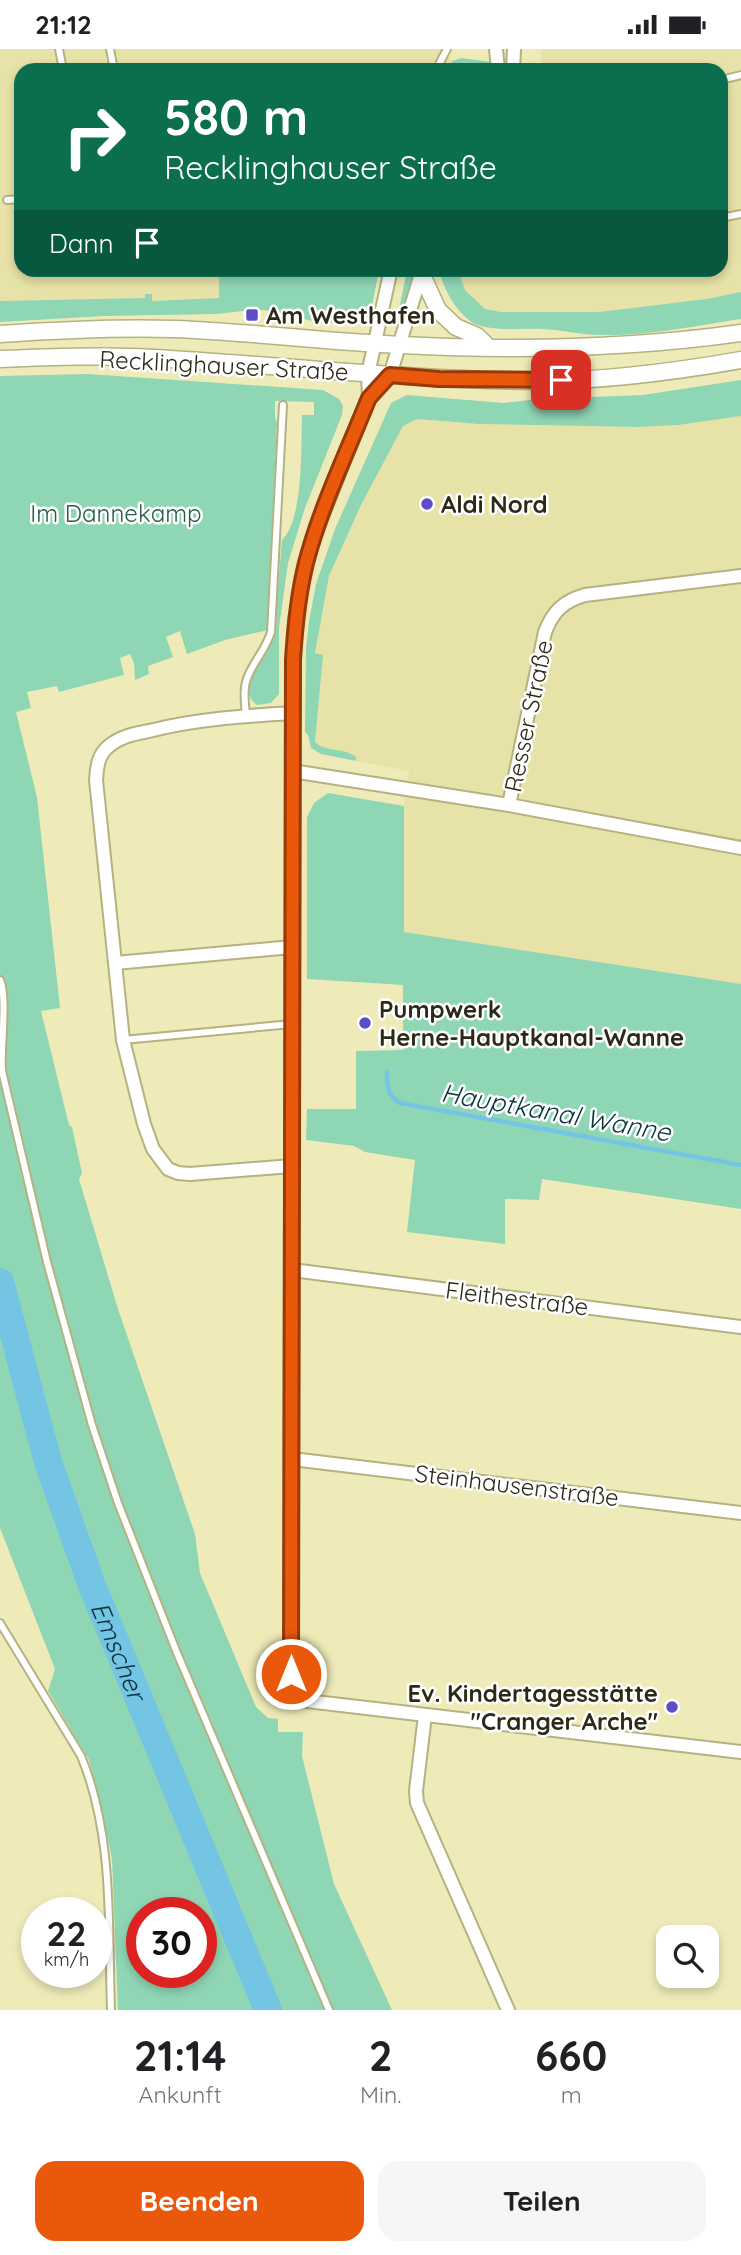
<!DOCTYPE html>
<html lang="de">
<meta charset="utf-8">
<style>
:root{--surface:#fff;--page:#f6f6f6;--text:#202124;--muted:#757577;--accent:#ea580c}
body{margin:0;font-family:Quicksand,sans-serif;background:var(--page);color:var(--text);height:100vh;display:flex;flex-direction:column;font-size:26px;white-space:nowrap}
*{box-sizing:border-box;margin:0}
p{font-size:23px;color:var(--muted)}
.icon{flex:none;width:38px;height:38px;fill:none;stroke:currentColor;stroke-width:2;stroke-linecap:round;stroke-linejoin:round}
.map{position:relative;height:1961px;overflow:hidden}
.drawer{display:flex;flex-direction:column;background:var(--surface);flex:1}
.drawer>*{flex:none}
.banner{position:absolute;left:14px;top:14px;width:714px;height:214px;border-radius:21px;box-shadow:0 4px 10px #0003;background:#0b6e4f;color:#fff;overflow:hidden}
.buttons{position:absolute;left:656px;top:1876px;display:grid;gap:14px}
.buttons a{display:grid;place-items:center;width:63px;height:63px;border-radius:14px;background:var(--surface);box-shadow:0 4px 10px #0003;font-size:35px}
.speed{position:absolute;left:21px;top:1848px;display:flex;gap:14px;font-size:35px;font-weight:700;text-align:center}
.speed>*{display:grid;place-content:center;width:91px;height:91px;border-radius:50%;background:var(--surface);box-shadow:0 4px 10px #0003;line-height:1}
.speed small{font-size:18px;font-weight:400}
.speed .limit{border:10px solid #d22;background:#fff;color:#111}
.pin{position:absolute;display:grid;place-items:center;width:60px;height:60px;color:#fff;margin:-30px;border-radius:14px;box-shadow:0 4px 10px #0006}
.me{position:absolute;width:77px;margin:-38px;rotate:0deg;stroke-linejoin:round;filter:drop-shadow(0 0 5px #0008)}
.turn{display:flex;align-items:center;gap:24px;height:147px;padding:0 35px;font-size:32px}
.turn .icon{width:91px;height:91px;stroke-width:2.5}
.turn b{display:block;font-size:49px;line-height:60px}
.then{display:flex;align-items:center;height:66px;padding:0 35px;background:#0003;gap:14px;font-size:26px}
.eta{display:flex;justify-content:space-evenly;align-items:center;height:119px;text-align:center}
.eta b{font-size:42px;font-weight:800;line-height:49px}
.action{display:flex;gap:14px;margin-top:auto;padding:14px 35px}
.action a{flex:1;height:80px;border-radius:21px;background:var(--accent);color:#fff;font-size:28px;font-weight:800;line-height:80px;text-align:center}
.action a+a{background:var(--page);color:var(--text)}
.status{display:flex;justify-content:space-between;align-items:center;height:49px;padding:0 35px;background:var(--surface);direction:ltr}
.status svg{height:19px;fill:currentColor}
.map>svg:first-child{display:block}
.built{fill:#e7e2a8}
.green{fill:#8fd6b5;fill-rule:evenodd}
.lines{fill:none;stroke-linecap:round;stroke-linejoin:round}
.stream{stroke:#74c5e3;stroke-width:4.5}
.river{stroke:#74c5e3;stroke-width:28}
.lane-casing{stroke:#b5b281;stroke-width:10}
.street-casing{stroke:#b5b281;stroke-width:16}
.secondary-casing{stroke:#b5b281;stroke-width:19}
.lane{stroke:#fff;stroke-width:6}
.street{stroke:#fff;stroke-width:12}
.secondary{stroke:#fff;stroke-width:16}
.route-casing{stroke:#983908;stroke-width:18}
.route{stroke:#ea580c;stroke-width:12}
.poi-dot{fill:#5e4ec6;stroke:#fff;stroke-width:2.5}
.labels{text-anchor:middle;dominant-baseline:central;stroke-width:5;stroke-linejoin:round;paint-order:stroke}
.poi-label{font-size:24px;font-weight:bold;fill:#2c2a17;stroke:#fff;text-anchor:start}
.street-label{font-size:24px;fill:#2c2a17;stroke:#fff}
.park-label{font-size:24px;fill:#265f48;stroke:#fff}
.water-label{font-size:26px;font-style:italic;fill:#0c333f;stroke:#fff}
</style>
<div class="status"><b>21:12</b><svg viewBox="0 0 49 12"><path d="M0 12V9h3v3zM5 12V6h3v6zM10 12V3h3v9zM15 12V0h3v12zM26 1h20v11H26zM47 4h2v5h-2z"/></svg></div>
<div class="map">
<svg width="741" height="1961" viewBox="0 0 741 1961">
<rect width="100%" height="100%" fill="#efebb9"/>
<path class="built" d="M0,0H444L452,12L447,21H21V220L346,221L340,226L330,228H219V249L152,252L151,245H145L146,249L0,252Z
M542,0H741V243L706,250L599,263H501L485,260L465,241L458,221L721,220V21H539Z
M741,367V935L404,883V757L409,722L356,712L355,708L350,704L322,699L315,693L323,607L315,604L329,527L361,456L403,377L417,370L479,375L638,378L678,376Z"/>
<path class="green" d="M462,9L491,13L492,21H447L452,12Z
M346,221H379L372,257L362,258C356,277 342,271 326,275L264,261H252L216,265L105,267L0,273V252L145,249V245H152V252L219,249V227L330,228L340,226Z
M407,221H417L405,266L398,265Z
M440,221H458L465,241L485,260L501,263H599L706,250L741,243V270C695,277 648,287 601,286C582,286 562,281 542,280C523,279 490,283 473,274C458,265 441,238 440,221Z
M88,325L323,341L339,350L343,357L342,366L305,459L288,514L279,579V645L271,654L257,656C236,640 259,618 268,601C270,596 272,590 274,585L282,491C304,470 301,395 302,366H314V353L275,352V369L277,373L268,581L225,591L187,605L180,582L166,588L173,608L148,617L149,625L135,631L134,614L130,605L120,609L124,626L59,643L57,637L27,643L31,659L16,663L37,748L60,959L41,962L69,1076L72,1078L82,1124L79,1130L118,1260L195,1485L200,1524L256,1658L268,1669L278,1670V1683H303L302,1707L334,1835L392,1961H118L112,1810L100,1752L89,1711L48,1642L55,1620L0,1479V327ZM142,1864H201V1923H142Z
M741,331V367L678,376L638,378L479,375L417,370L403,377L361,456L329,527L315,604L323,606L315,693C326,704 344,698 356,708V712L321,705L311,699L308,686L305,683L306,599L309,572L316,535L335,480L391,354L407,346L504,354L538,350L643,346Z
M328,744L404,757V883L741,935V1160L542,1130L539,1151L505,1150V1195L407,1183L415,1111L365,1103L354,1097L306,1091L307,1060H356V1002L403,1001V936L307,930V768L314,754Z"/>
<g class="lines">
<path class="stream" d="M387,1023C387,1037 387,1047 400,1054L741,1116"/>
<path class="river" id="s1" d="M0,1233L48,1413L91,1534L268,1961"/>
<defs>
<path id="lane" d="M59,0L63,21
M110,0L114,21
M436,21L447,0
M721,31L741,26
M7,151L21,150
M721,169L741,165
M295,220H319
M246,666C245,656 243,643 246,633C250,616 265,603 271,583L283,356
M0,931C8,950 0,998 2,1022L47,1213L92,1376L118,1454L177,1604L329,1961
M123,991L292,975
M0,1574L81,1707C114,1787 108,1876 111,1961"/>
<path id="street" d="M496,0L498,21
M513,21L514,0
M422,222L390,326L369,349L366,356L316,483L307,511L295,571L292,664L290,1650L741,1703
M369,349L368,325L391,220
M292,722L509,756L741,799
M509,756L545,583C553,562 564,552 585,546L741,527
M115,914L292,898
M292,1117L190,1125L178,1124L168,1120L153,1100L144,1075L123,991L96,731C97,717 98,706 109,697C121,687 134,685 149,682C196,670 244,667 292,664
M292,1221L741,1278
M292,1410L741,1464
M425,1666L416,1742L417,1754L508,1961"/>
<path id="secondary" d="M422,226L438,261L456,278L477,287L489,299
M0,285C58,281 117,278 175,280C251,283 327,293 402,296C516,302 628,300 741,284
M0,310C51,308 103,306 154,309C281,316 408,331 535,332C604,332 673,323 741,311"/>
</defs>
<use href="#lane" class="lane-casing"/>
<use href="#street" class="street-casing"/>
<use href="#secondary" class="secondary-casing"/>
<use href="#lane" class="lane"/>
<use href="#street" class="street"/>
<use href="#secondary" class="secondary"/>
</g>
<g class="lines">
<defs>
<path id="route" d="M291,1625L293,611C295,578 298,546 306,514C320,460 345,408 366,356L369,349L390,326L439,330L561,331"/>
</defs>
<use href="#route" class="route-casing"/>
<use href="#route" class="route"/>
</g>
<g class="poi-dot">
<rect x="245" y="259" width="14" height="14" rx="3.5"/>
<circle cx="427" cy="455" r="7"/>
<circle cx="365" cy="974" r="7"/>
<circle cx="672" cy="1658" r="7"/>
</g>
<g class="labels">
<g class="poi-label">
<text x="266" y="266">Am Westhafen</text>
<text x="441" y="455">Aldi Nord</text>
<text x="379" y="960">Pumpwerk<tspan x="379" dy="28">Herne-Hauptkanal-Wanne</tspan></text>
<text x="658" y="1644" text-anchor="end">Ev. Kindertagesstätte<tspan x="658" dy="28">"Cranger Arche"</tspan></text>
</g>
<g class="street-label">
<text transform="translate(224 316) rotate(3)">Recklinghauser Straße</text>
<text transform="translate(528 667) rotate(-78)">Resser Straße</text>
<text transform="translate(517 1249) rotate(7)">Fleithestraße</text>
<text transform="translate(517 1436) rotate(7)">Steinhausenstraße</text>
</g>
<g class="park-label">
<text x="116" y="464">Im Dannekamp</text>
</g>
<g class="water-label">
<text transform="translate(556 1063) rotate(10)">Hauptkanal Wanne</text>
<text stroke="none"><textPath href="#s1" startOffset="388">Emscher</textPath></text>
</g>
</g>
</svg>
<div class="buttons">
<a><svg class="icon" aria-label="search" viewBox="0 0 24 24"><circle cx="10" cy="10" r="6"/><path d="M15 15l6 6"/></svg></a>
</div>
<div class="speed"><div>22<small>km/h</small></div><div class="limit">30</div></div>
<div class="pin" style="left:561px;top:331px;background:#d93025"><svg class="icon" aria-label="arrive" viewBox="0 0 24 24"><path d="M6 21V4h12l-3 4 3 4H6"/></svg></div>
<svg class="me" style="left:291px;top:1625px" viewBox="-20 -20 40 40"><circle r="17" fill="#ea580c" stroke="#fff" stroke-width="3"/><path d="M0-11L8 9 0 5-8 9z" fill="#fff"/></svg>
<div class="banner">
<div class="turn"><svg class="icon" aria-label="right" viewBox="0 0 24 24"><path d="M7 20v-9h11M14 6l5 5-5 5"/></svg><div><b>580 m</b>Recklinghauser Straße</div></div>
<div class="then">Dann<svg class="icon" aria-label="arrive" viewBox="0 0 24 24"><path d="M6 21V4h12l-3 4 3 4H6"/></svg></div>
</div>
</div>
<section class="drawer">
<div class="eta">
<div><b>21:14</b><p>Ankunft</p></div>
<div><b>2</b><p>Min.</p></div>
<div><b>660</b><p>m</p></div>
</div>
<div class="action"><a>Beenden</a><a>Teilen</a></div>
</section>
